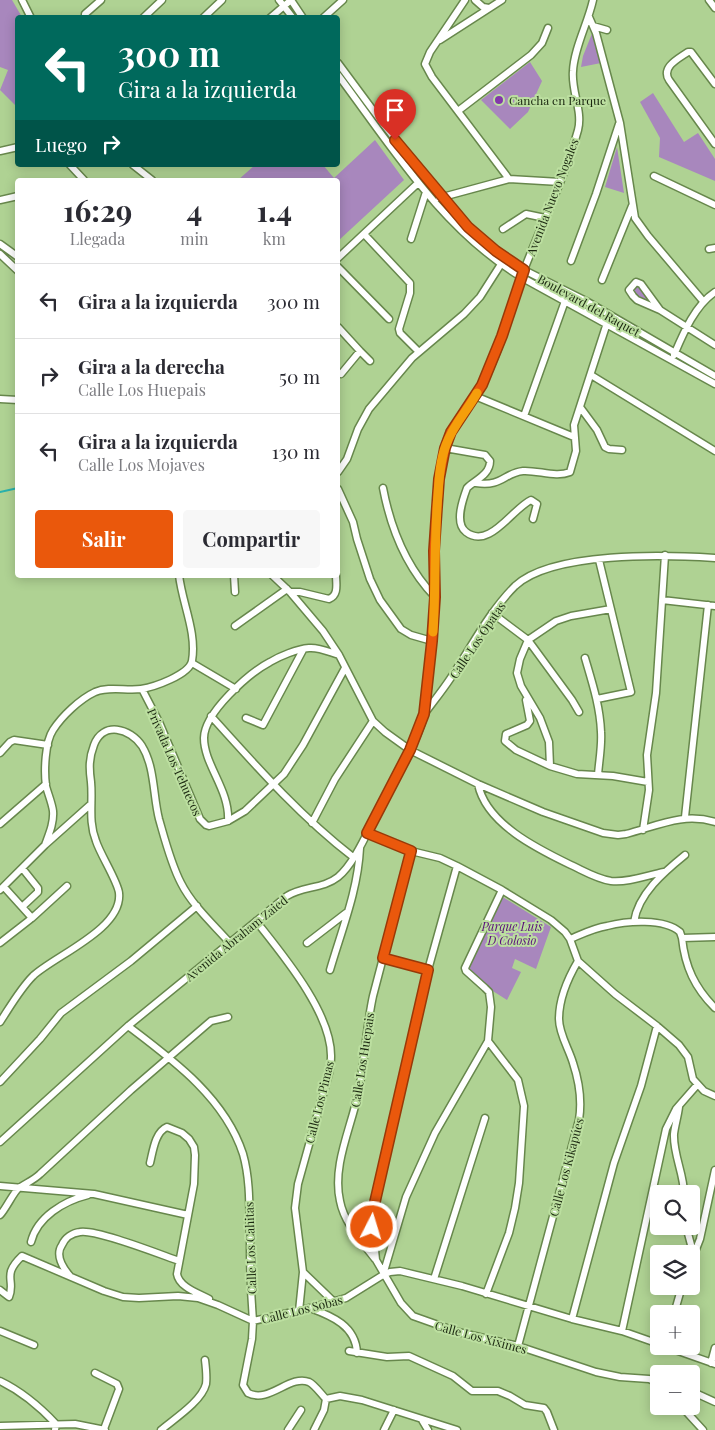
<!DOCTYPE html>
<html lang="es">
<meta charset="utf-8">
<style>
:root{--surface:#fff;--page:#f7f7f7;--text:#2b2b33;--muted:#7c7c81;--line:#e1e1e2;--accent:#ea580c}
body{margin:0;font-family:"Playfair Display",serif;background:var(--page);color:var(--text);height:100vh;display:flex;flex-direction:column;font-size:19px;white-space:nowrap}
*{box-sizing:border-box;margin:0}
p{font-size:16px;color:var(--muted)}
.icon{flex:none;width:28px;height:28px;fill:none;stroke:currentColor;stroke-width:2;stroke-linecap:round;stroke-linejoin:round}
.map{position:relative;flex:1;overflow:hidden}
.sheet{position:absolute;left:15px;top:178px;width:325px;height:400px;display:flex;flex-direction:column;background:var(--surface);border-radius:5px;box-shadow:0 2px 12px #0003}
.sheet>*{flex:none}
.banner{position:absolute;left:15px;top:15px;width:325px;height:152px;border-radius:5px;box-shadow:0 2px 12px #0003;background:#00695c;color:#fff;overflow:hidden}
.controls{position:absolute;left:650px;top:1185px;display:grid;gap:10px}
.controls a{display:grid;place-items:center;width:50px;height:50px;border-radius:5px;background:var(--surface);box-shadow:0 2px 12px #0003;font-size:25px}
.pin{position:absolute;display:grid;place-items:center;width:42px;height:42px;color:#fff;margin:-51px -21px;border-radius:50% 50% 50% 0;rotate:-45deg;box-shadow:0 0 5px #0007}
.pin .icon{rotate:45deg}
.me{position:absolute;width:55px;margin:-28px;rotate:5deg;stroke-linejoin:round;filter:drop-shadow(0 0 4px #0008)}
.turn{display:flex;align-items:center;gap:18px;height:105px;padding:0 20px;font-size:22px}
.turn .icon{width:65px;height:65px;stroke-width:2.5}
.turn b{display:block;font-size:35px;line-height:42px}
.then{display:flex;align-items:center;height:48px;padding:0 20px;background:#0003;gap:10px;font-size:19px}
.eta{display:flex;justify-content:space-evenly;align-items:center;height:85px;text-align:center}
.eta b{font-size:30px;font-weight:700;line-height:35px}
.action{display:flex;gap:10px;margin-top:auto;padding:10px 20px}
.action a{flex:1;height:58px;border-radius:5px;background:var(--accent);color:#fff;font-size:20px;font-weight:700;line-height:58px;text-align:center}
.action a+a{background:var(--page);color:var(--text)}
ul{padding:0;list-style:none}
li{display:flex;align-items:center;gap:15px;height:75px;padding:0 20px;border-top:1px solid var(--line)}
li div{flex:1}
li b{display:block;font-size:19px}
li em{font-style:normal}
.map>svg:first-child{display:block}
.green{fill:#a887bd}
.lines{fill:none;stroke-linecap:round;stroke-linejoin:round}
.stream{stroke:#29b1ac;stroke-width:2}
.minor-casing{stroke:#67874c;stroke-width:9}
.minor{stroke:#fff;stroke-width:6}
.route-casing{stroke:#983908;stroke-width:12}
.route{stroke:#ea580c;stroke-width:9}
.slow{stroke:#f59e0b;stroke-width:9}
.poi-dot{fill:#8338aa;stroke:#bcdfa0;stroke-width:2}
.labels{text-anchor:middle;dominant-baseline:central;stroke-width:4;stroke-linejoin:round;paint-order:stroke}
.poi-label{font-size:12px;fill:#1b2810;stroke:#bcdfa0;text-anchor:start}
.street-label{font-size:12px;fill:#1b2810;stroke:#bcdfa0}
.park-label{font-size:12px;font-style:italic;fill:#590d7a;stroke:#bcdfa0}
</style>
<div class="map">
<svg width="715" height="1430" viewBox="0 0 715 1430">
<rect width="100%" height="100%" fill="#afd293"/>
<path class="green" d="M0,0H12L22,17L18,18L17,107L0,90L8,70L0,67Z
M593,31L601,63L581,67L583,56Z
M530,62L542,81L528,112L510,129L481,100Z
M653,93L684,142L698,133L715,159V181L659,157L660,138L640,102Z
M375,140L404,180L338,241V180H238L255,165H323L334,178Z
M617,147L624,193L605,187Z
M639,285L654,304L652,306L633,292L635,287Z
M501,896L551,927L536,969L515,959L512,968L521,972L507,1000L485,986L467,968Z"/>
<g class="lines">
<path class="stream" d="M0,492L18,488"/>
<defs>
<path id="minor" d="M22,0L31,18
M279,0L293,18
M291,0L303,18
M465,0L430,52L425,64L432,77L509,179
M475,0L483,7L489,8
M709,0L715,8
M589,17L596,33L620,123L635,218L648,236L703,301
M85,18V14L101,0
M143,18L162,0
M203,18L222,0
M270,18L291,0
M323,18L343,0
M593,26L607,30
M440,40L502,0
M338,63L384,125L441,197L468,227L495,251L524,270L586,301L715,376
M338,75C392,147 442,229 521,277L715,384
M715,84L691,52H688C678,59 661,67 669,80L715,144
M458,111L531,55L542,43L548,28
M0,151L18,147
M70,165L84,180
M133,165L152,180
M654,176L715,205
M439,198L509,179L560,182
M0,200L18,196
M503,229L526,214L545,218
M364,234L410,283V293L399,329L400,333L419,352
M411,239L426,192
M0,244L18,257
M709,249L715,248
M0,254L18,271
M338,258L418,183
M571,261L596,194L619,124
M338,267L389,319
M602,280L632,206
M660,310L641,284L636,282L629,290L633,296L637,300L660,310L715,345
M338,327L360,351L341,374
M360,351L370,361
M674,355C683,334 695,305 715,292
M591,375L715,451
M475,396L574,437
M0,399L18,400
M580,407L597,430L605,447L609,449L622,450
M524,416L565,301
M445,448L485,455L490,461C490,475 475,480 467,488C463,499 454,523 466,532C489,550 512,509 531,500L537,504L533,519
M338,472L347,459L358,429L369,409L412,358L464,314L480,297L503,261
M476,483C502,487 504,473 523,471C538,470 556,478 570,472L576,451L574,425L607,323
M383,488C391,530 406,567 435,597
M338,489L353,522L357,539L370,579L380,600L401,629L411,635L432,641
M234,575L235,592
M272,575L290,592L323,631L339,655L373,721L385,732L410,750L478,784L543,812L603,833L618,835L626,834C657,826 683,812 715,822
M290,592H300L329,599C339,595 336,584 336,575
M662,600L715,606
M492,613L528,640L572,700L579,712
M235,626L287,589
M585,658C592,682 600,706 601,732C602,746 599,761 598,775
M192,663L236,689
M142,689L159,722L200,819L206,825L209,826L228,821L245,811L284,774L303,745L345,668
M597,699L631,692L599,560
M526,700L530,721L527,725L506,734L505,741L516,750L550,766L577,774L613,776L648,782
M425,713C433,702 442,691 450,679C471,648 488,613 515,586C552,551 666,555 715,558
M211,716C256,766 300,816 353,857
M246,718L263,725L303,650
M0,753L10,742L14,740L48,745
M550,766L549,742L540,718L521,686L517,673L520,659L528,640L556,621L571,616L611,609
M478,784C486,824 538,849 571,865C584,871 597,879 611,881C628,883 648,875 664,872
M685,817L708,605
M228,821C230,790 204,765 204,738C204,713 249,673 270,662C280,656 297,649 309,648C319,647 329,652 339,655
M312,823L335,779L373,721
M0,824L46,784
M643,830L649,790L647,755L656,693L665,555
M367,833L411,851L440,858L457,866L502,890L551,920L565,932L570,939L578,961L615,994L657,1026L679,1045L688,1057L693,1079L704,1091L715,1096
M45,845C49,834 54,823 53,811C52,803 48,794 46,786C44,771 45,742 53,730C62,716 80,699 95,692C109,686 126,691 141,689C154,687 189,675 192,661C197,632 182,603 179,575
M457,866L428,970L374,1206L372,1220L376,1260L401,1303L413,1316L458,1332L518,1346L596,1372L620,1377L649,1379L659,1383
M22,868L38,888V892L22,907
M4,887L32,918
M0,890L45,845L91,804
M256,921C282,954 332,1013 331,1057C331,1062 330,1068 329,1073L298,1184L295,1208L303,1272L333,1301
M634,922C638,894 664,872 685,855
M682,938C685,967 695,988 715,1008
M570,939C582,934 594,928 607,926C627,921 664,918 680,932L682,938L715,937
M0,943L32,918L67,886
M307,943L346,913
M383,958L428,970
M330,970C342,929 358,890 360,848
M0,1022C10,1007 20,989 33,976C54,956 123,929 119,893C118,882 100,854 96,841C88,821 93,802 91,782C89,768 89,758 94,745C103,721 130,728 142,746C155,767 153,796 159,819C165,840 171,864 181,883C192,905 213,924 229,942
M128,1026C173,1060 225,1098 243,1154C251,1182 249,1213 250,1241C250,1268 251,1295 253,1321L252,1339L243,1385L248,1393C269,1404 290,1374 309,1382C315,1385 321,1394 326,1399L324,1410L314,1430
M0,1082L40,1039L61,1013L131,961L197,906
M679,1107C678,1116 675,1125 674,1134C673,1154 684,1174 684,1194
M0,1142L128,1026L287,896C303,886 323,889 338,877C355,863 368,830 379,810C395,779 414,749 424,716C428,702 427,686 429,672C432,647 434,622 435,597C436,548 433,498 445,449C450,428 466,412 477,394C487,376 496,355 503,335C509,316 514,297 521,278C539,229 564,181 578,130C583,111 571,91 573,71C574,48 588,23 593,0
M150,1163C153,1151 155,1132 167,1127L182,1133L189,1139L194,1147L195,1155L194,1184L177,1274C179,1287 198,1293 209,1299
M0,1186L94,1194L188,1215
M0,1215C6,1209 14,1191 19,1188C26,1183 34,1180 40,1174L131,1090L204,1027L211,1021L228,1017
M686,1226L694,1256
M31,1242C37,1217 64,1201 88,1195
M375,1259C362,1242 344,1223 340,1201C332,1166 351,1128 358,1094C365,1061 366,1028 373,996L411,851
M691,1262L700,1239L715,1170
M383,1275L406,1197L435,1133L488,1041L491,1007L489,992L485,988L466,971L465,968L502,890
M70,1276C63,1268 55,1255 62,1245C65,1238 72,1233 80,1232C96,1229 159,1254 179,1261
M434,1279L485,1118
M0,1290L9,1297C16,1280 1,1276 22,1256L104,1291L123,1297L139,1298L178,1296L198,1298L218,1305L253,1321L310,1308L346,1298L383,1275L390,1272L400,1271L462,1286L572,1319L622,1331L659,1344
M486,1294L509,1233L515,1208L519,1183L524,1106L518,1080L488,1041
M310,1308C332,1316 356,1326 357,1353
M299,1311L303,1272
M674,1314L682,1286
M572,1319L614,1163L641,1086L657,1026
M0,1331L34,1345
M622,1331L666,1129L676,1109L697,1085
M518,1346L579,1120C582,1101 579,1081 573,1063C569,1049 559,1034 559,1019C559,999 568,978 578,961
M664,1346L715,1364
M349,1351L387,1357L409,1356L453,1376L472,1391H498L510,1396L525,1405L544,1408L547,1412L554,1430
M711,1363L715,1348
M95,1373L117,1384L119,1389L104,1429
M0,1381C21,1391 40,1407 56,1424L55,1430
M691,1391L715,1402
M326,1399L340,1396L362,1400L457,1430
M681,1406L703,1430
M422,1420L428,1430
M0,1426L75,1424L105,1430
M161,1430C174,1419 202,1401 206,1384C207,1376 206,1368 205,1360
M288,1430L301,1410
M384,1430L394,1410"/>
</defs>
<use href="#minor" class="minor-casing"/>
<use href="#minor" class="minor"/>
</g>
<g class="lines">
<defs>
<path id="route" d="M372,1227L374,1206L428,970L383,958L411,851L367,833L410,750L424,714L432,641L435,597L434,551L437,507L439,479L445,448L451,432L482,385L502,336L524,270L496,251L468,227L395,140"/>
</defs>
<use href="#route" class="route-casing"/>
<use href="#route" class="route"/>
<path class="slow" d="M433,632C436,586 434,540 438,494C439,479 440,460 446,445C453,425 467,411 477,393"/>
</g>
<circle class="poi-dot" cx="499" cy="100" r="5"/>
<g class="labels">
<g class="poi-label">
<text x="509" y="100">Cancha en Parque</text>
</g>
<g class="street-label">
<text transform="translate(552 197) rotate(-69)">Avenida Nuevo Nogales</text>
<text transform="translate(589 305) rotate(29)">Boulevard del Raquet</text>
<text transform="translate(477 640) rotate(-56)">Calle Los Ópatas</text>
<text transform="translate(175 762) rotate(66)">Privada Los Tehuecos</text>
<text transform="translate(236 938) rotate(-39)">Avenida Abraham Zaied</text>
<text transform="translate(362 1060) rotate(-81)">Calle Los Huepais</text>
<text transform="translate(319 1102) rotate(-76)">Calle Los Pimas</text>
<text transform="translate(566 1167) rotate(-75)">Calle Los Kikapúes</text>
<text transform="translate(250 1248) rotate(-92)">Calle Los Cahitas</text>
<text transform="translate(302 1309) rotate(-14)">Calle Los Sobas</text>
<text transform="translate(481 1337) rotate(15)">Calle Los Xiximes</text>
</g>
<g class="park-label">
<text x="512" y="926">Parque Luis<tspan x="512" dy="14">D Colosio</tspan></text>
</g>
</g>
</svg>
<div class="controls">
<a><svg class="icon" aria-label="search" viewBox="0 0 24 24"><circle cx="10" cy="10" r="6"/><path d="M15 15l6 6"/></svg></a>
<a><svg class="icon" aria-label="layers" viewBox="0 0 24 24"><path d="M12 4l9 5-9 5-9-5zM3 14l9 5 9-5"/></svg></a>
<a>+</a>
<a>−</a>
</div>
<div class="pin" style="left:395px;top:140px;background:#d93025"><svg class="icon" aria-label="arrive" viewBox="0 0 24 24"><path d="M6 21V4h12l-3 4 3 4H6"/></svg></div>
<svg class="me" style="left:372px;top:1227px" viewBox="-20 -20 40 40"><circle r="17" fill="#ea580c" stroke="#fff" stroke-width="3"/><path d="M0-11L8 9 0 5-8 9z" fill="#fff"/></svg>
<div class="banner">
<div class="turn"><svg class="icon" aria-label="left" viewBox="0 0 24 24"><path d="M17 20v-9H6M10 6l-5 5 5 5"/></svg><div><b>300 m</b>Gira a la izquierda</div></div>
<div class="then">Luego<svg class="icon" aria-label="right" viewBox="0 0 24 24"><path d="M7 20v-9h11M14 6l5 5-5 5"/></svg></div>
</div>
<section class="sheet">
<div class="eta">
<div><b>16:29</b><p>Llegada</p></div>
<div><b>4</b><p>min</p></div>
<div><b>1.4</b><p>km</p></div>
</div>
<ul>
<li><svg class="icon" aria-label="left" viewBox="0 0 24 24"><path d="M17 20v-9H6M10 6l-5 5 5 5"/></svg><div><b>Gira a la izquierda</b></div><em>300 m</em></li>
<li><svg class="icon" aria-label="right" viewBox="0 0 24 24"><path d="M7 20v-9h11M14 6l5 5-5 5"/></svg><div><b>Gira a la derecha</b><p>Calle Los Huepais</p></div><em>50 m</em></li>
<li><svg class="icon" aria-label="left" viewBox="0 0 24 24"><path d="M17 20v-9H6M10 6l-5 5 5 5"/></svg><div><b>Gira a la izquierda</b><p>Calle Los Mojaves</p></div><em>130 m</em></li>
</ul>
<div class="action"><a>Salir</a><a>Compartir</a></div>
</section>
</div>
